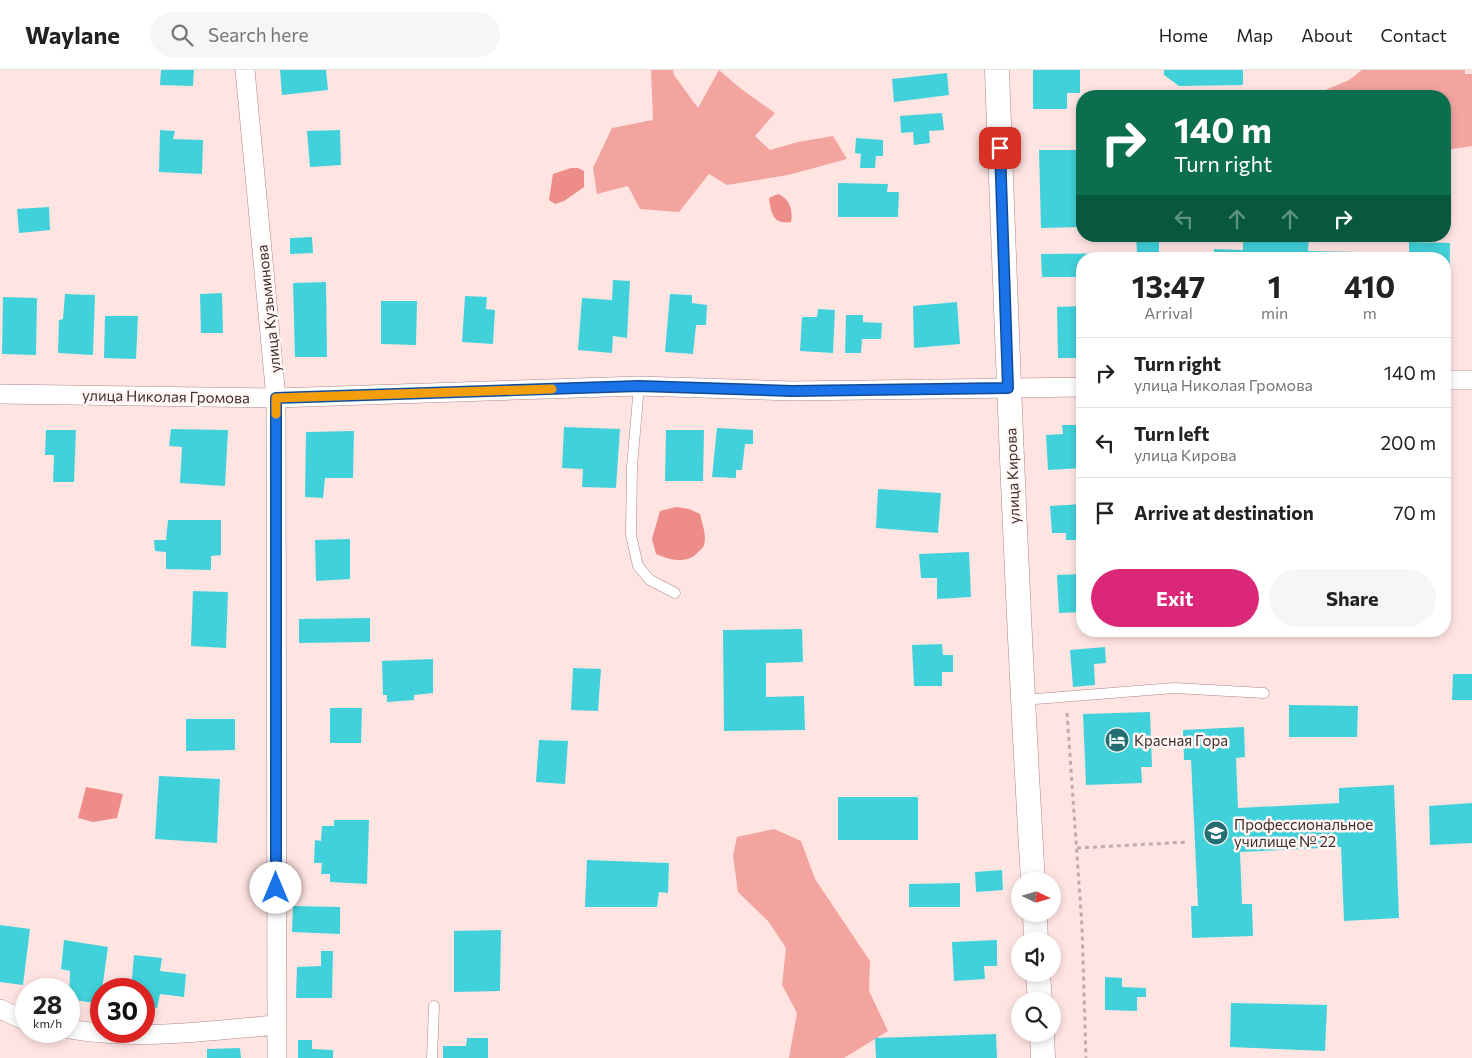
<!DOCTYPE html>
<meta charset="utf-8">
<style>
:root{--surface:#fff;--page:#f6f6f6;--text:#222;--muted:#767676;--line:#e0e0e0;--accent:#db2777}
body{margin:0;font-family:Commissioner,sans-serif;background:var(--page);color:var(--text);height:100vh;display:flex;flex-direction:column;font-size:19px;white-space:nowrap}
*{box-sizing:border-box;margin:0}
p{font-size:16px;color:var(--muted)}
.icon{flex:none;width:28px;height:28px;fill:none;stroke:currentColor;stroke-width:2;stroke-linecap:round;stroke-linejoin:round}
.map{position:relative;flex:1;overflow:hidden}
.side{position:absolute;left:1076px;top:182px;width:375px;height:385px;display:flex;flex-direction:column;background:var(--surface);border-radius:20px;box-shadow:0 2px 8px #0003}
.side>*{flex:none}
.top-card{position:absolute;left:1076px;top:20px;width:375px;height:152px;border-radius:20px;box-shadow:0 2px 8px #0003;background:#0b6e4f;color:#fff;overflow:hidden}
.needle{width:32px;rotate:95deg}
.controls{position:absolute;left:1011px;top:802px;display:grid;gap:10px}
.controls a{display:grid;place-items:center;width:50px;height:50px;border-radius:50%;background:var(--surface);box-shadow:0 2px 8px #0003;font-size:25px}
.speed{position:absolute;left:15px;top:908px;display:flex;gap:10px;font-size:25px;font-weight:700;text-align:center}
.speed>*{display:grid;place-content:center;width:65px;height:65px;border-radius:50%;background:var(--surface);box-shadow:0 2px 8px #0003;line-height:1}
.speed small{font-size:12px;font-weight:400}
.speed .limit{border:8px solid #d22;background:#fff;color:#111}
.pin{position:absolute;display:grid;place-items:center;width:42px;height:42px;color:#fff;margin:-21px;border-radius:10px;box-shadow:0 2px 8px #0006}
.me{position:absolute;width:55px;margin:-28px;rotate:0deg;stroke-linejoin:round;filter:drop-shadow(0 0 4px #0008)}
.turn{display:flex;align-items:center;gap:18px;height:105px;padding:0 15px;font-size:22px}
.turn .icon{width:65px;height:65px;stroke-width:2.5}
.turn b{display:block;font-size:35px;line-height:42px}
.lanes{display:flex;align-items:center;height:48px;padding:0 15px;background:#0003;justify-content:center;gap:25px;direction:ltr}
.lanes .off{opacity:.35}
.eta{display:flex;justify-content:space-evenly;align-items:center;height:85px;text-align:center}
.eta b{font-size:30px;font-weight:700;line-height:35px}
.primary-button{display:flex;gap:10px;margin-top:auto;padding:10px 15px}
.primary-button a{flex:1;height:58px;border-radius:30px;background:var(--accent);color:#fff;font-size:20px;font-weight:700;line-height:58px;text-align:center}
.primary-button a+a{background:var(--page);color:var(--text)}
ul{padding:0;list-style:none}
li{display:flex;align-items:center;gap:15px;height:70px;padding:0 15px;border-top:1px solid var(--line)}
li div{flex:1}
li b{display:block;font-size:19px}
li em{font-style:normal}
header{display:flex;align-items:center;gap:30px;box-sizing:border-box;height:70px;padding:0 25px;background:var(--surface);border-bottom:1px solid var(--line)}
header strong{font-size:24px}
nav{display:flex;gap:28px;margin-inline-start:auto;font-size:18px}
.search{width:350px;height:45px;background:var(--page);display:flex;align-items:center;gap:12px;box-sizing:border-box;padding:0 18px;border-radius:28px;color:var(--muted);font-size:19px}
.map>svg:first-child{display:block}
.forest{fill:#f3a49f}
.water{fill:#ed8c88}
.building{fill:#41d1da}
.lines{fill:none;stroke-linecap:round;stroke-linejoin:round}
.service-casing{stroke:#ae8684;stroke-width:11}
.minor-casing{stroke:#ae8684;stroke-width:20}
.tertiary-casing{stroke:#ae8684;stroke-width:25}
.path{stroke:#c3aba9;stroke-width:3;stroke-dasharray:4 4;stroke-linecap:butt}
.service{stroke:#fff;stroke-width:10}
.minor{stroke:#fff;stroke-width:19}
.tertiary{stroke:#fff;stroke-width:24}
.route-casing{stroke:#114b97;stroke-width:12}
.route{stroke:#1a73e8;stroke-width:9}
.slow{stroke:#f59e0b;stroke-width:9}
.labels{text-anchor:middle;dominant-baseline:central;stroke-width:5;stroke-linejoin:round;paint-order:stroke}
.street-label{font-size:15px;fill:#402f2e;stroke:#fff6f5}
.poi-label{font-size:15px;fill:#402f2e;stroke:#fff6f5;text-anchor:start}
</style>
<header>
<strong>Waylane</strong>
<div class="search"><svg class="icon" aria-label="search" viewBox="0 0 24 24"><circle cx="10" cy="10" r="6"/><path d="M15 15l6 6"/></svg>Search here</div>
<nav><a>Home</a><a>Map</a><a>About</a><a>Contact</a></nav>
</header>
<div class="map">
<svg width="1472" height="988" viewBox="0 0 1472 988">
<rect width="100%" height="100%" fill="#ffe4e2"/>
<path class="forest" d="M651,0H673L674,5L698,38L719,0L740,18L775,43L755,66L770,80L798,72L833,66L847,89L788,105L727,115L709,104L679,142L640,139L628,116L597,124L593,98L612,58L653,50Z
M1362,0H1465V4H1472V76L1445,80V26H1311L1349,10Z
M774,759L801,771L815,809L870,891L869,921L888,961L844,988H789L797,943L782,915L786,878L768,851L738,822L733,786L737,767Z"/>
<path class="water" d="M571,98H578L584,101V117L564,131L555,134L549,130L553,104Z
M778,124C790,129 793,140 791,152C773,155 771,143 769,128Z
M676,437L689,439L700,444C702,453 707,466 704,475C703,478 701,479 699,481C688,495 670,490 656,484L652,469L660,441Z
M86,717L123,724L117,748L93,752L78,748Z"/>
<path class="building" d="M161,0H194L193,16L160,15Z
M280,0H326L328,20L282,25Z
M1033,0H1080V23H1067V39H1033Z
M1164,0H1243V15L1179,16L1164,5Z
M947,3L949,25L894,32L892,9Z
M942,43L944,60L929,61L930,73L914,75L913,62L901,63L900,46Z
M160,60L175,61L173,69L203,70L202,104L159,102Z
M340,60L341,95L310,97L307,61Z
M856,68L883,70V86H876L875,98H860L861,84L855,83Z
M1039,80H1082V157L1041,158Z
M838,113L888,114L887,122H899L898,147H838Z
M49,137L50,160L19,163L17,139Z
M1136,166H1159V189H1082V207H1042L1041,184L1137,183Z
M1243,166H1309L1308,181L1409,183V172L1450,173L1449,226H1445V189H1214V179L1243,180Z
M312,167L313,183L290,184V168Z
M613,210L630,211L627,268L613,266L612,283L578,280L582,228L612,230Z
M326,212L327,287H295L293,213Z
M222,223L223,263H201L200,224Z
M65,224L95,225L93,285L58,283L59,250L63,249Z
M670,224L692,225V233L707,235L706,255H696L693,284L665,282Z
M465,226L487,227L486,239L495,240L493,274L462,272Z
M3,227L37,228L36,285L2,284Z
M381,231H417L416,275L381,274Z
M957,232L960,274L914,278L913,236Z
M1082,236V288H1058L1057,237Z
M818,239L835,240L833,283L800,281L802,247H817Z
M846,245H863V252L882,253L881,269H862L861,283H845Z
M105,246H138L136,289L104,288Z
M1062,355H1082V398L1048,400L1046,365L1063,364Z
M564,357L620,359L616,418L582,417L583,399L562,398Z
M717,358L753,360V374H745L742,400H736V408L712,407Z
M171,359L228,360L225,416L180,413L182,377L169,376Z
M46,360H76L74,412H53L54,385H45Z
M666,360H704L703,411H665Z
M354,361L353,408H325L323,428L305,427L306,362Z
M878,419L941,423L938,463L876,458Z
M1082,434V470H1066V463H1052L1050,436Z
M168,450H221V485L211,486V500L166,499V482L155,481L154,470H166Z
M350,469V509L316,511L315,470Z
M969,482L971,527L937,529V508H921L919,484Z
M1082,504V542L1059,543L1057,505Z
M193,521L228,522L226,578L191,576Z
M370,548V572L299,573V549Z
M802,559L803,592L766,593V627L804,626L805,660L724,661L723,560Z
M942,574L943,585H953V602H942V616H914L912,575Z
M1105,577L1106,593L1094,594L1095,615L1073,617L1070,580Z
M433,589V623L414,625V630L387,632V625H383L382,591Z
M573,598L601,599L598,641L571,640Z
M1453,604H1472V630H1452Z
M1289,635L1358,636L1357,667H1289Z
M330,638H362L361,673H330Z
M1150,642L1152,697H1141L1142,713L1086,715L1083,644Z
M186,649H235V680L186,681Z
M1244,657L1245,687L1236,688L1238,738L1339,733V718L1394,715L1399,848L1344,851L1341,777L1240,782L1242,834H1252L1253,866L1192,868L1191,836H1198L1191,690H1184L1183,660Z
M539,670L568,671L565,714L536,712Z
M159,706L220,709L217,773L155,769Z
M838,727H918V770H838Z
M1472,733V773L1430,775L1429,736Z
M334,750H369L367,814L330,812V804H321L322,793H314L315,770L321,771L322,756H334Z
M587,790L669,793L668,823L659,822L657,837H585Z
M1002,800L1003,820L976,822L975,802Z
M960,813V837H909V814Z
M293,836L340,837V864L292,862Z
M0,855L30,859L23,915L0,912Z
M501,860L500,921L454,922V861Z
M64,870L108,877L100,934L69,929L70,901L61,899Z
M997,870V896H984L985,909L954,911L952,872Z
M321,881H333L332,928H296L297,897L321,896Z
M134,885L162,888L160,901L186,904L184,927L160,924L157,938L144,936V919H131Z
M1105,907L1122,908V917L1146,918V927H1137V941L1105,940Z
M1231,933L1327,935L1325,981L1230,977Z
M996,964L997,988H876L875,968Z
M467,968H488V988H443V976H466Z
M298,970H312V979L333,980V988H298Z
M240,978L241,988H207V979Z"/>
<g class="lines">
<defs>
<path id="service" d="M639,316L632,396L631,465L638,496L650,510L675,523
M1023,630L1174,618L1264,623
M432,988L434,936"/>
<path id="minor" d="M245,0L276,328L277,988
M1445,310H1472
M0,324L276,328L639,316L792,321L1082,317
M0,939L26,951
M69,959C137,971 208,961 276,955"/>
<path id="tertiary" d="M997,0C1007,271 1017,541 1033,811
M1035,844L1036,871
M1038,904L1040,931
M1042,964L1043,988"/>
</defs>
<use href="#service" class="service-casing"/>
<use href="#minor" class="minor-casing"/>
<use href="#tertiary" class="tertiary-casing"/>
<path class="path" d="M1067,643L1082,856L1086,988
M1077,778L1188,772"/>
<use href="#service" class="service"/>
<use href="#minor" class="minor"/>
<use href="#tertiary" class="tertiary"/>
</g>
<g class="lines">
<defs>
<path id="route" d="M276,818V328L639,316L792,321L1008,318L1000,78"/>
</defs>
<use href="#route" class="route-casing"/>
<use href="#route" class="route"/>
<path class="slow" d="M276,344V328L552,319"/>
</g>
<defs>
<symbol id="hotel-disc" viewBox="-11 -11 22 22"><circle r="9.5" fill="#226e72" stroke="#fff6f5"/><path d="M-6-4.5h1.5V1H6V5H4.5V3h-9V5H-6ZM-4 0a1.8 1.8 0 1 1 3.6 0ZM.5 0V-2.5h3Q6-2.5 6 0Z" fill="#fff"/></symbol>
<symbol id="university-disc" viewBox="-11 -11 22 22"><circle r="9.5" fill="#226e72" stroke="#fff6f5"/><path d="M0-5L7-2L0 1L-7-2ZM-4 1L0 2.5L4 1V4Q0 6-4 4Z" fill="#fff"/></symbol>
</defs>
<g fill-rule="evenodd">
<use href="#hotel-disc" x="1103" y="656" width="28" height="28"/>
<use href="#university-disc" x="1202" y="749" width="28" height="28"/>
</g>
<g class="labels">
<g class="street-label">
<text transform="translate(268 239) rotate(-96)">улица Кузьминова</text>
<text transform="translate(166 326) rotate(1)">улица Николая Громова</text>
<text transform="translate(1012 406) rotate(-92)">улица Кирова</text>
</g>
<g class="poi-label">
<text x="1134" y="670">Красная Гора</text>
<text x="1234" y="754">Профессиональное<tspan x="1234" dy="17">училище № 22</tspan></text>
</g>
</g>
</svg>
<div class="controls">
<a><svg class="needle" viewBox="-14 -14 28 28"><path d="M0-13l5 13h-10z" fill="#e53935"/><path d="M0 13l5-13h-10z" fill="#767676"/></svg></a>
<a><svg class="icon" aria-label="sound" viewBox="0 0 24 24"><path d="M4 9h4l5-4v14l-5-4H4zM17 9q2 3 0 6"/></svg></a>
<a><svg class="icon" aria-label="search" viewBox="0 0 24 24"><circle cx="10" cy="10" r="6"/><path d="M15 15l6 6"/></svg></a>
</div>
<div class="speed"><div>28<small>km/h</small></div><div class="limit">30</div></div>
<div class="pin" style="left:1000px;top:78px;background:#d93025"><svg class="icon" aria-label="arrive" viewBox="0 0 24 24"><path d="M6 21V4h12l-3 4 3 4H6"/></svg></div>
<svg class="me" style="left:276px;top:818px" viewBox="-20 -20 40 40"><circle r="19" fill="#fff"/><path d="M0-13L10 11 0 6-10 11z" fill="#1a73e8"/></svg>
<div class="top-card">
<div class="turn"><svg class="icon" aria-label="right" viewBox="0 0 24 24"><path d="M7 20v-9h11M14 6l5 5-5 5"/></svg><div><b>140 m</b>Turn right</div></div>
<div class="lanes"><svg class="icon off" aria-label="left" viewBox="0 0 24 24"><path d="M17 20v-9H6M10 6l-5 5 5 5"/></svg><svg class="icon off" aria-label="ahead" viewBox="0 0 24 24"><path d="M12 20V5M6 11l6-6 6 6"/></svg><svg class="icon off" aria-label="ahead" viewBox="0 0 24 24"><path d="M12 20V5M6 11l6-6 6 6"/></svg><svg class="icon" aria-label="right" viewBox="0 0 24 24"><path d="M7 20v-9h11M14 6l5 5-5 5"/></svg></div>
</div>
<section class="side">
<div class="eta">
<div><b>13:47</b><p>Arrival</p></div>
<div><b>1</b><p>min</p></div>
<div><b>410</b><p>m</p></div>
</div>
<ul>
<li><svg class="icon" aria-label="right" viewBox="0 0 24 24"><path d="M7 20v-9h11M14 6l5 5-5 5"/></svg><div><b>Turn right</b><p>улица Николая Громова</p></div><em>140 m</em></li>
<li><svg class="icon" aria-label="left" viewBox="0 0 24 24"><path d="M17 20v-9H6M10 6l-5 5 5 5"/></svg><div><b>Turn left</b><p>улица Кирова</p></div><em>200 m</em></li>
<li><svg class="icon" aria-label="arrive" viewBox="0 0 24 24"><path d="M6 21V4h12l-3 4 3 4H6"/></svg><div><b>Arrive at destination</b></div><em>70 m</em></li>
</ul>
<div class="primary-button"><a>Exit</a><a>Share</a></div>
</section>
</div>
